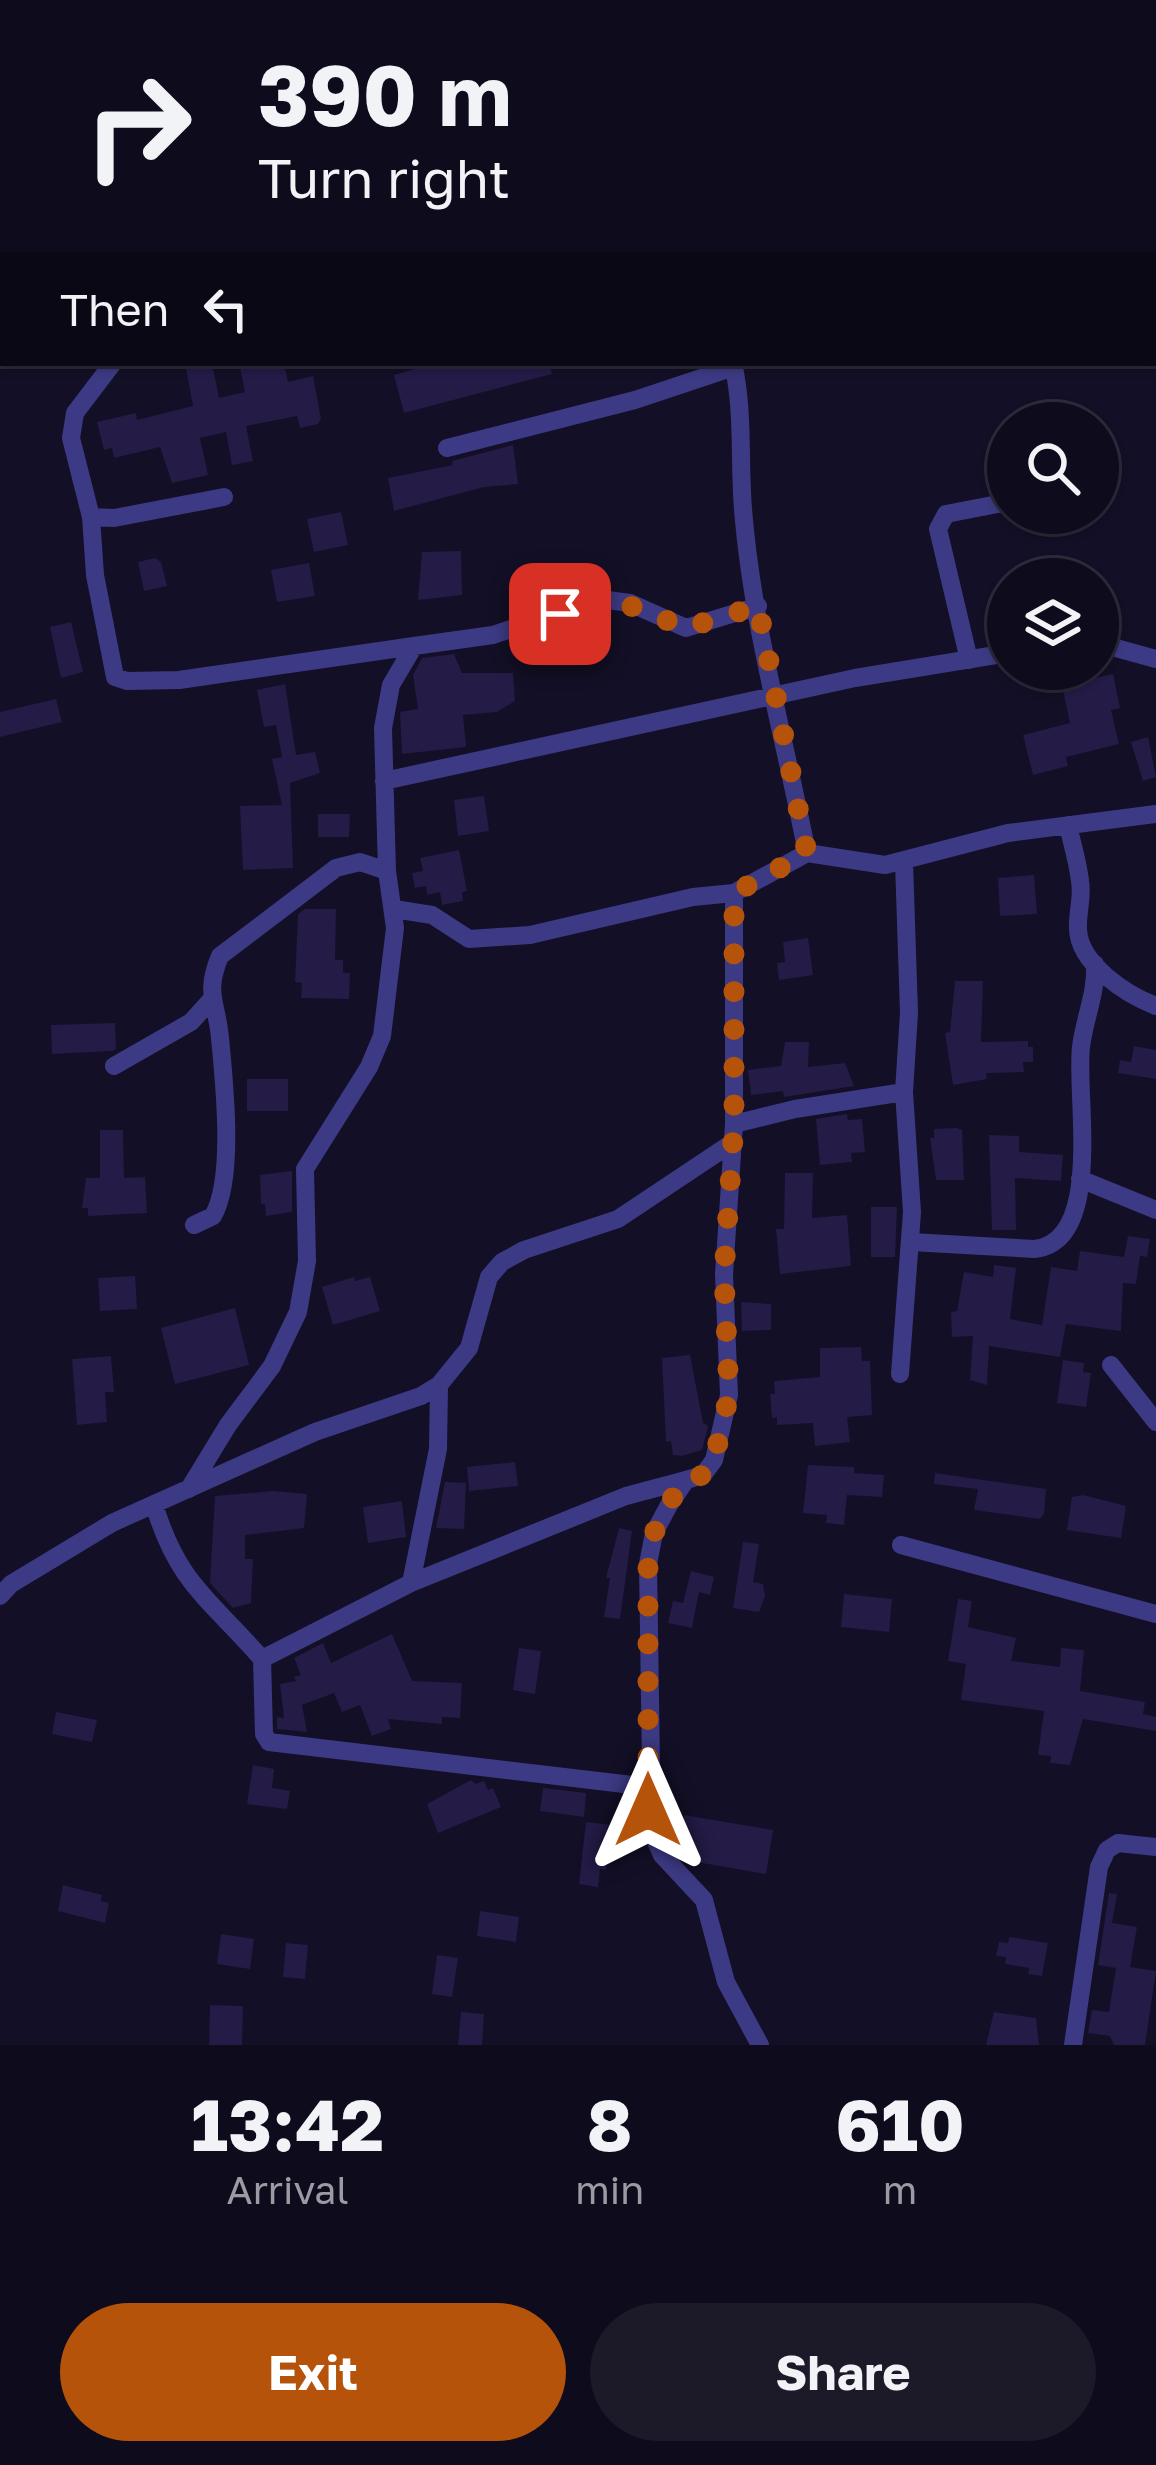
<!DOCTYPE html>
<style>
:root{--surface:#0e0b1c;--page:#1c1929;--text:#f1f3f6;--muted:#9b9ba3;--line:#2e2b3b;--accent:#b45309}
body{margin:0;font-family:"Golos Text",sans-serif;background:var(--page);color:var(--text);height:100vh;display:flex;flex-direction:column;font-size:45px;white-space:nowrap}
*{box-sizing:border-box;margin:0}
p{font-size:39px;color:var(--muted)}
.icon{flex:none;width:66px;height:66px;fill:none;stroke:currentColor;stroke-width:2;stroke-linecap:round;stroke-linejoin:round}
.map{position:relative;height:2045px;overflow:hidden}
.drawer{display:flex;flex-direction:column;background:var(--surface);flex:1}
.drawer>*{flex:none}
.guide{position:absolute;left:0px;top:0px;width:1158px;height:366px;box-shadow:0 3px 9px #0004,0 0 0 3px var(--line);background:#0e0b1c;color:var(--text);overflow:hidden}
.buttons{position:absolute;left:987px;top:402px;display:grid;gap:24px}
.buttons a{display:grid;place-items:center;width:132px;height:132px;border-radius:50%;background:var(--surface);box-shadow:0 3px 9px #0004,0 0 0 3px var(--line);font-size:60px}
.pin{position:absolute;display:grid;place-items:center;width:102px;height:102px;color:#fff;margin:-51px;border-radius:24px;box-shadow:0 6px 18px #0006}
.me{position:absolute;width:132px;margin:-66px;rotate:0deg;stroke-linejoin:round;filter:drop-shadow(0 0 9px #0008)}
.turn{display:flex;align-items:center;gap:42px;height:252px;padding:0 60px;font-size:54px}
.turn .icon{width:156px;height:156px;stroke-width:2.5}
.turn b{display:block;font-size:84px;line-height:102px}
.then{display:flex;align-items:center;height:114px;padding:0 60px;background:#0003;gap:24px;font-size:45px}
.eta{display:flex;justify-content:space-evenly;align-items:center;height:204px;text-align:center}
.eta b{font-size:72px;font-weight:700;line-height:84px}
.button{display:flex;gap:24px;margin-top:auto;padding:24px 60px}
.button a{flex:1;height:138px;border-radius:72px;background:var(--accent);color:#fff;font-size:48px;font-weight:700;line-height:138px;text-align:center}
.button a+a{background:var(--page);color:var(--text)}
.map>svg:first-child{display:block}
.building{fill:#241b47}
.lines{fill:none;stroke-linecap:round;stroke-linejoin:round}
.minor{stroke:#3d3a85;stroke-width:18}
.route{stroke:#b45309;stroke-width:21;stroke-dasharray:0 37.8}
</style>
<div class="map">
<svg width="1156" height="2045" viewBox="0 0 1156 2045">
<rect width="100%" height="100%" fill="#130f26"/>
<path class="building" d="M212,363L219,398L245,392L239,363H284L288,382L313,376L321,419L318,424L300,428L297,416L246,426L253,461L232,465L226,432L200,438L208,475L172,483L160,447L114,458L112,448L104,450L97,422L136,413L137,420L193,406L186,368Z
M434,363H549L552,374L404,413L394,375Z
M513,445L518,484L484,487L394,511L388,478L453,465L452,461Z
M341,512L348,545L314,552L307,519Z
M461,551L462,595L418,600L422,552Z
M155,558L161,562L167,586L144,591L138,562Z
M309,563L315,596L277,602L271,570Z
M71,622L83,672L61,678L50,627Z
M454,654L462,673H513L515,701L497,712L463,715L466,747L402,754L400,712L418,709L413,675L422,658Z
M1113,674L1120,708L1111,710L1119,744L1066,757L1068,766L1033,775L1023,735L1070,723L1062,685Z
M285,684L296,755L315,752L320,773L290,783L293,868L243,870L240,806L282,805L272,759L282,757L276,725L264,727L257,690Z
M56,699L62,722L0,737V712Z
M1148,737L1156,777L1143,781L1131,742Z
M484,796L489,831L458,836L454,800Z
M318,814H350L349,837H318Z
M459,850L467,891L462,892L463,901L442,905L440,892L427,895L426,886L415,888L412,873L423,871L420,858Z
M1034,875L1037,914L1000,916L998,878Z
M305,909H336L335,960H343V973H350L349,999L301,998L302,983L295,982L296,960L298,914Z
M808,938L813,975L779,980L777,963L785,962L783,942Z
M955,981H983L981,1042L1028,1041V1047H1033V1062H1023L1024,1072L986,1073L987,1079L953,1085L945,1033L950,1032Z
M115,1023L116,1049L112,1051L52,1054L51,1025Z
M785,1042H809L808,1067L845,1063L854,1086L784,1097L783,1091L751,1095L748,1070L781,1066Z
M1134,1046L1156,1050V1079L1118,1073L1120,1060L1131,1062Z
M247,1079H288V1111H247Z
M847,1114L848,1120L862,1119L865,1152L851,1153L852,1162L820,1165L816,1119Z
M957,1128L962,1130L964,1180H936L930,1138H934V1129Z
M100,1130H123L124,1178L145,1177L147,1213L88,1216V1208H82L86,1178H100Z
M989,1135L1019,1136V1152L1063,1155L1061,1181L1015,1178L1016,1230H992Z
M292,1171V1212L266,1216L265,1204H261L260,1175Z
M785,1173H813L812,1218L847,1215L851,1266L780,1274L776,1229H784Z
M871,1207H897L895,1257H871Z
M1128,1236L1150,1239L1147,1257L1140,1256L1136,1284L1123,1283L1121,1331L1066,1324L1060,1357L989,1346L987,1385L970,1380L973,1336L952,1337L951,1312L957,1311L964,1272L993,1277L994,1265L1016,1268L1010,1319L1042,1325L1051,1267L1077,1271L1080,1251L1124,1257Z
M135,1276L137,1309L100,1311L98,1278Z
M354,1277L355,1281L370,1277L380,1311L333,1325L322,1287Z
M741,1302L771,1304V1330L742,1331Z
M235,1308L249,1365L175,1384L161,1328Z
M861,1347L862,1361H870L872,1415L847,1417L850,1442L815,1446L813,1423L777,1425V1417L772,1418L770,1394H775L774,1381L820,1377V1348Z
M690,1355L703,1423L708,1426L702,1450L682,1456L673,1455L671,1441L666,1442L662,1358Z
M111,1356L114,1392H105L107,1422L77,1425L72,1359Z
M1063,1360L1084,1363L1083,1372L1091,1373L1086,1407L1057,1403Z
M515,1462L518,1486L469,1491L467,1467Z
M808,1465L854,1467V1473L884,1475L882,1497L847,1495L844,1525L826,1523L827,1515L803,1513Z
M935,1473L1046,1489L1044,1514L1040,1519L974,1510L978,1489L934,1484Z
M445,1482L466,1483L464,1529L436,1528Z
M273,1491L307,1494L304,1528L245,1535V1559H253L251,1603L233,1608L210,1583L215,1496Z
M1083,1495L1126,1506L1121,1538L1067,1530L1072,1497Z
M402,1501L406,1537L368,1543L363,1507Z
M619,1528L632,1531L620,1619L604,1617L610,1578H606Z
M743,1542L759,1544L753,1582L763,1584L765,1596L759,1612L733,1608Z
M691,1571L714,1577L710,1595L699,1592L692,1628L668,1623L673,1601L683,1603Z
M844,1594L892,1599L889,1632L841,1627Z
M958,1599L972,1601L968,1627L1016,1638L1011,1661L1060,1667L1061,1648L1084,1650L1080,1691L1145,1702L1143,1714L1156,1717V1731L1083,1719L1070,1765L1050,1763L1051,1756L1038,1755L1044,1711L961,1700L966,1664L948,1661Z
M392,1634L412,1681L462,1683L460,1718L442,1717V1724L388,1719L391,1729L372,1736L360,1705L342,1712L334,1693L302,1705L307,1732L277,1729V1717L284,1718L280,1684L296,1681L294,1677L301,1675L294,1658L323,1643L331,1663Z
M519,1648L541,1651L535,1694L513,1690Z
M56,1712L97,1720L92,1742L52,1734Z
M253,1765L274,1769L272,1788L290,1791L287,1809L247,1804Z
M471,1780L476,1784L484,1781L488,1790L493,1788L501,1807L438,1833L427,1804Z
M543,1788L586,1793L584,1817L540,1811Z
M684,1815L773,1830L766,1874L685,1860L673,1847L675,1835L681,1836Z
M586,1822L612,1825L606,1870L600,1869L598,1887L579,1884Z
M63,1885L102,1895L101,1901L109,1903L105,1923L58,1911Z
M1109,1893L1117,1894L1112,1923L1137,1927L1130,1967L1156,1971L1145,2045H1114L1110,2036L1088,2033L1092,2010L1109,2012L1116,1968L1098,1965Z
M480,1911L519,1917L516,1942L477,1936Z
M221,1934L254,1939L250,1969L217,1964Z
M1009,1937L1048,1943L1042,1976L1028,1974L1029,1968L1005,1964L1006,1957L996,1956L999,1942L1008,1943Z
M286,1943L308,1945L305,1979L283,1977Z
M437,1955L458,1958L452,1997L432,1994Z
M210,2005L243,2006L242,2045H209Z
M461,2012L484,2014L482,2045H458Z
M994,2012L1036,2018L1039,2045H986Z"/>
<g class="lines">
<path class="minor" d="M21,0V3
M454,0L458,3
M1009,0L1010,3
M329,3L330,0
M0,52L3,49
M1155,95L1156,94
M0,162L3,161
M0,359H3
M113,363L75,413L71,438L91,517L95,575L115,677L127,681L179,680L414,646
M733,363C744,412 739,460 743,509C752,624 785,740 807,853
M447,448L635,400L734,367
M91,517L114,518L224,497
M1098,643L1156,659
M969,660L938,529L946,514L1008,502
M384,781L855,678L1008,653
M1068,825C1072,844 1078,862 1080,881C1083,897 1077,913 1078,929C1079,964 1127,995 1156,1006
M734,893V1124L724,1274L729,1395L714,1460L703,1475L686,1480L669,1505L654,1533L648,1564L652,1833L662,1855L704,1900L726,1982L760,2045
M394,909L432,915L469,939L530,935L693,897L734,893L807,853L885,865L1008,833L1156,814
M114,1066L191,1022L210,1001
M734,1124L795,1109L904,1092
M1080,1179L1156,1210
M194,1225L213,1216C235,1178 224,1081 220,1038C217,1002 204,994 220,956L336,868L360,862L387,871
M911,1242L1034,1249C1105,1242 1075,1095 1081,1047C1084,1020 1097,992 1095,964
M1111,1365L1156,1422
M900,1374L912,1212L904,1092L909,1013L904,862
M189,1489L228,1425L272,1366L298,1312L307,1261L305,1169L369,1067L382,1036L395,928L387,871L383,728L391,685L414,646L493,635L600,599L630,603L686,628L758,606
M154,1504C178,1585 211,1600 262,1659L264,1734L269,1742L649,1787
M901,1545L1156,1614
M411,1583L438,1449L439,1385
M0,1596L11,1584L112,1523L315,1432L421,1396L439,1385L469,1348L489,1277L502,1262L524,1250L618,1219L732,1143
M262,1659L411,1583L626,1496L686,1480
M1073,2045L1099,1867L1107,1850L1118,1843L1156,1847"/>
</g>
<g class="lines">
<path class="route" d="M560,614L613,599L686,628L758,606L807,853L734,893V1124L724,1274L729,1395L714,1460L703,1475L686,1480L668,1504L654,1533L648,1564V1810"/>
</g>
</svg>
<div class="buttons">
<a><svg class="icon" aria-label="search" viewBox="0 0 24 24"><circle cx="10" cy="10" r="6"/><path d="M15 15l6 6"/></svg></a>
<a><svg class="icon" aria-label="layers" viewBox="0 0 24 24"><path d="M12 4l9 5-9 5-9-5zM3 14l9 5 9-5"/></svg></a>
</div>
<div class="pin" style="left:560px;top:614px;background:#d93025"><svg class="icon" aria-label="arrive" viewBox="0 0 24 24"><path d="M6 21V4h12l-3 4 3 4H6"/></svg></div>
<svg class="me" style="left:648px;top:1810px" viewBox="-20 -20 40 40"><path d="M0-17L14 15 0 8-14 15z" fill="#b45309" stroke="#fff" stroke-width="4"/></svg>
<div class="guide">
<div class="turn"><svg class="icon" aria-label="right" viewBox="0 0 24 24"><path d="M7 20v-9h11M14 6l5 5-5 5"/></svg><div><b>390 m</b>Turn right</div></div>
<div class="then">Then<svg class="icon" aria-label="left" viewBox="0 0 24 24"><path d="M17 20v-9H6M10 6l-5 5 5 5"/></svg></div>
</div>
</div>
<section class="drawer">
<div class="eta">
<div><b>13:42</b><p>Arrival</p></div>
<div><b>8</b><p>min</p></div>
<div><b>610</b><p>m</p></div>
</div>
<div class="button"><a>Exit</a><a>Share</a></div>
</section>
